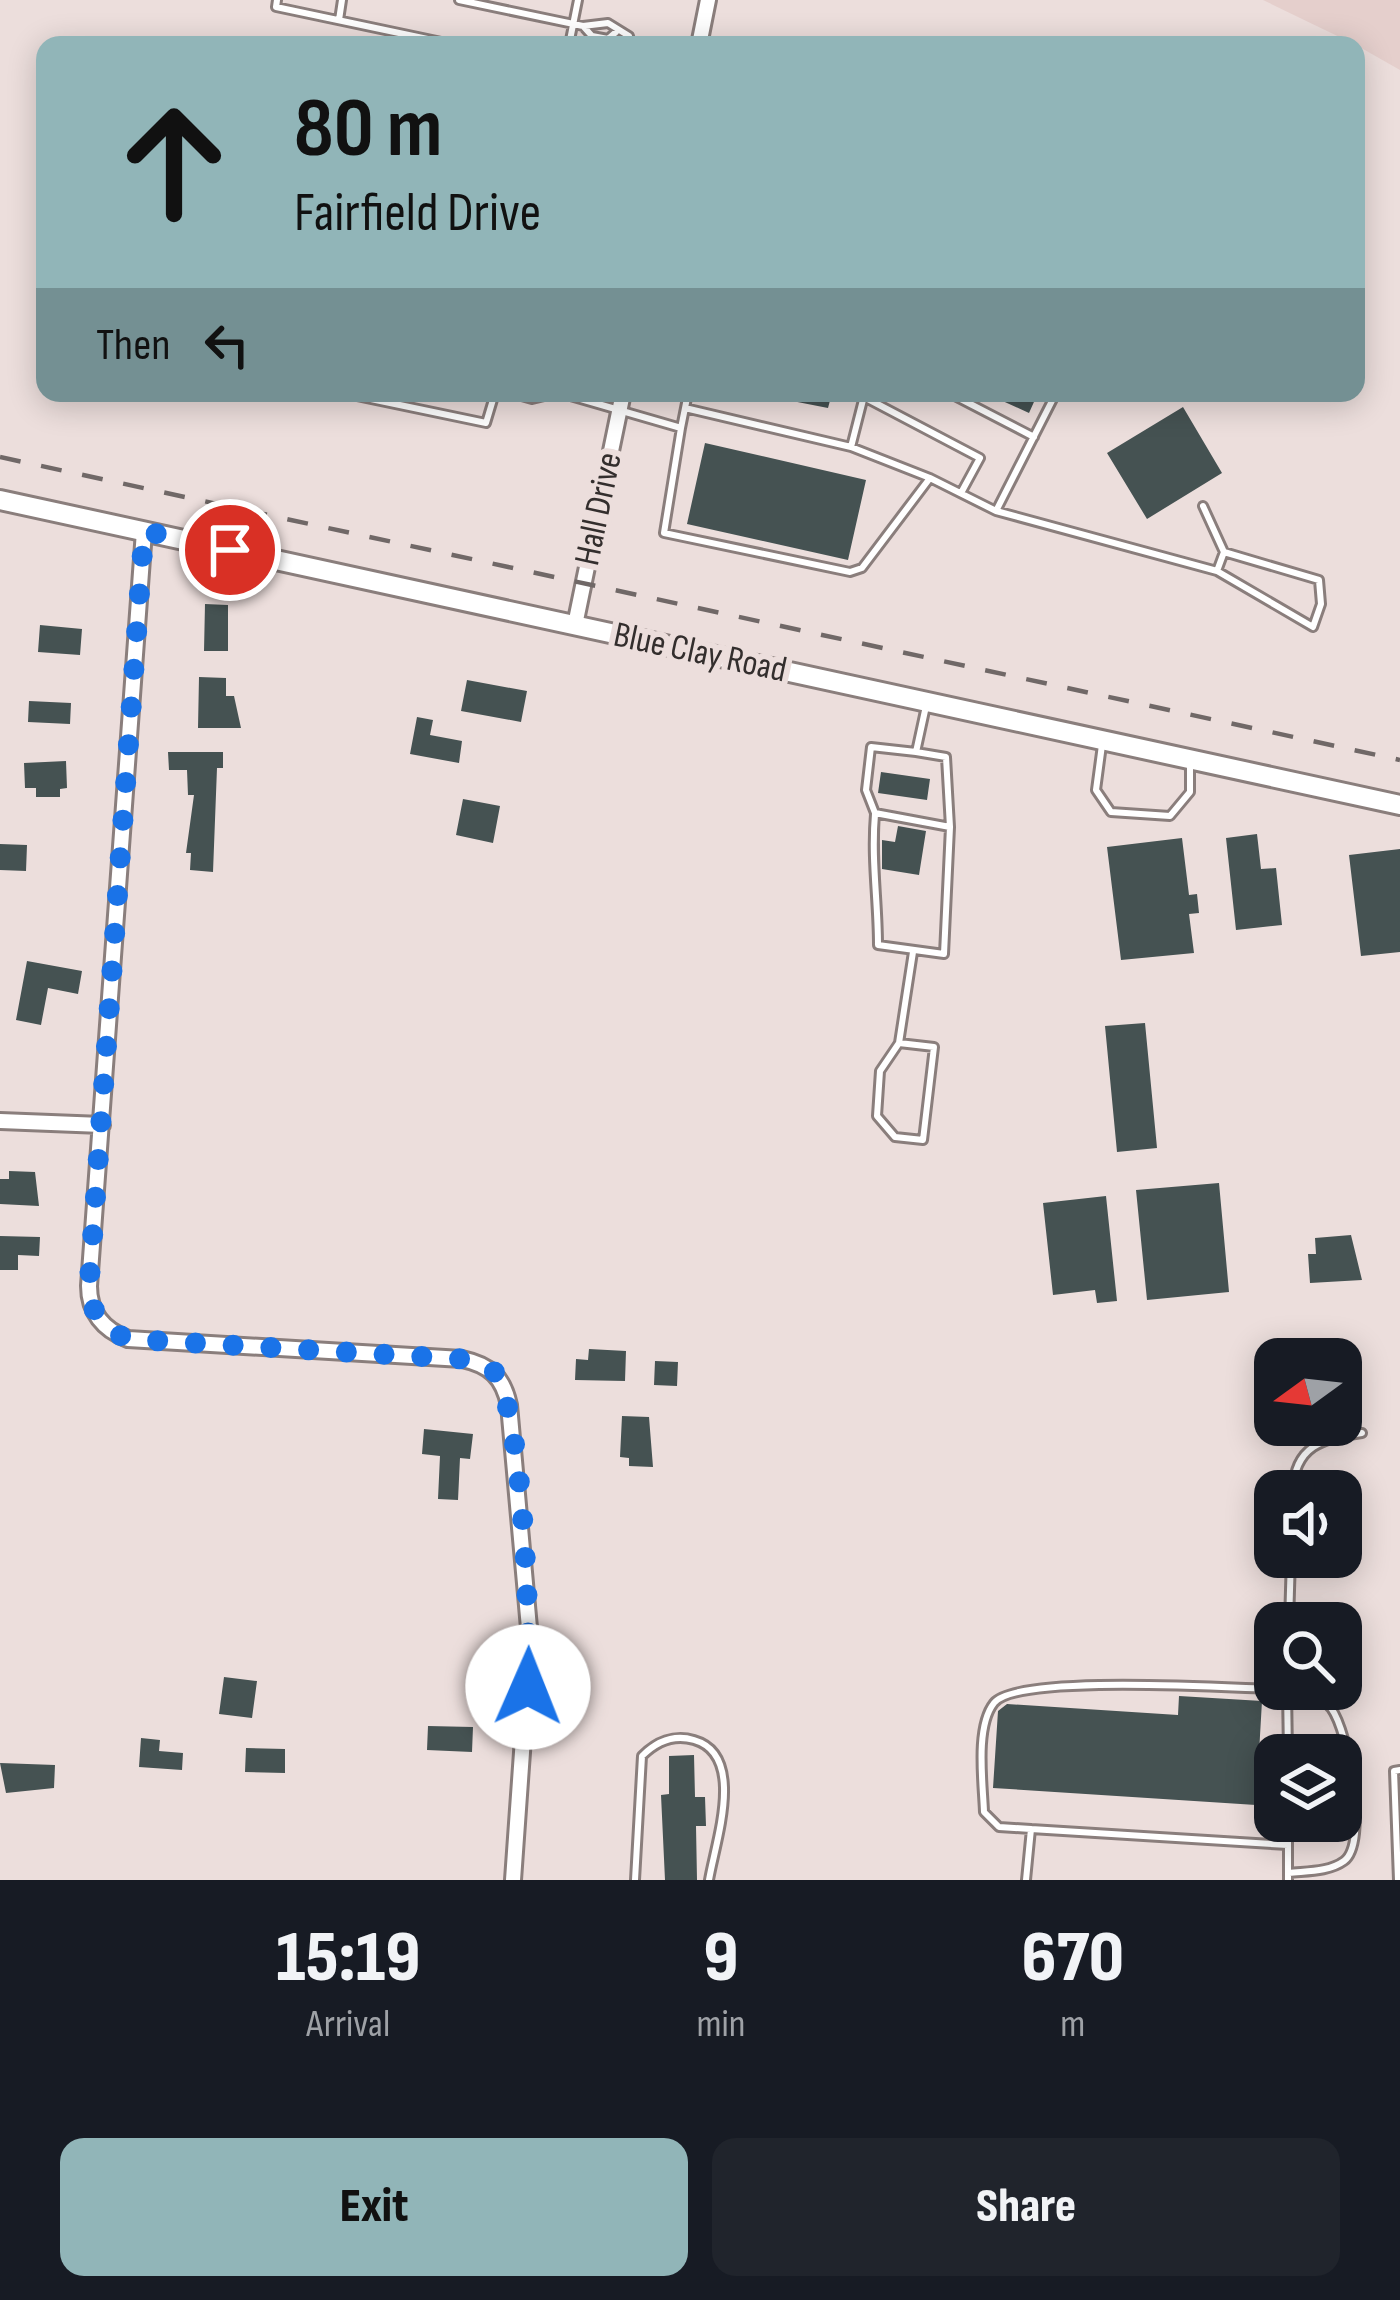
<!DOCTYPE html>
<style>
:root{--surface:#171b24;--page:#20242c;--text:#f1f3f6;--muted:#9ea1a6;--accent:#91b5b8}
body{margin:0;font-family:"Sofia Sans Condensed",sans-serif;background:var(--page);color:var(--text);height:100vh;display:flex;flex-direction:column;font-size:45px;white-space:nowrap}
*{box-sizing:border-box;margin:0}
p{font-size:39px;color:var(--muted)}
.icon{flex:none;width:66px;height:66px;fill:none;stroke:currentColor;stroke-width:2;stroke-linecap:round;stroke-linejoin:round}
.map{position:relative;height:1880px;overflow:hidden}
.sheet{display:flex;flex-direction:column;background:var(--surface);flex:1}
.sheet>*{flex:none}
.top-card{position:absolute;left:36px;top:36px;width:1329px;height:366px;border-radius:24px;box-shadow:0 6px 30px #0003;background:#91b5b8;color:#111;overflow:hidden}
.needle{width:78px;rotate:255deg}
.controls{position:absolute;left:1254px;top:1338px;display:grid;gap:24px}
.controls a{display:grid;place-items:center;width:108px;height:108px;border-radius:24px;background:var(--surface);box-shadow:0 6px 30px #0003;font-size:60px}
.pin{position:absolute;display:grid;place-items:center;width:102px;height:102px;color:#fff;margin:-51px;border:6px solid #fff;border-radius:50%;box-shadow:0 3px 12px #0007}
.me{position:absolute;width:132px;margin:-66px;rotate:1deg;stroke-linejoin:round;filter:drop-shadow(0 0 9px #0008)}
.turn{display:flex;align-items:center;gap:42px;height:252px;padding:0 60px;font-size:54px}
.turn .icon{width:156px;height:156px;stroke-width:2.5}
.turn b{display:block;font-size:84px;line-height:102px}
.then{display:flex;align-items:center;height:114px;padding:0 60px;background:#0003;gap:24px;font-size:45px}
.eta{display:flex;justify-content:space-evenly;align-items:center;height:204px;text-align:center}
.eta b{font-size:72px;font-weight:800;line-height:84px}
.action{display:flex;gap:24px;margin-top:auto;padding:24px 60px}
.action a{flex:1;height:138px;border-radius:24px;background:var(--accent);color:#111;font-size:48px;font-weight:800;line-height:138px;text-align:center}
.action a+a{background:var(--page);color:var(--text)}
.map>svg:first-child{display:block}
.built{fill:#e5cfcc}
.building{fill:#455252}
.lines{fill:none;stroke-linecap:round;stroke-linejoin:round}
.lane-casing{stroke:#8a7e7c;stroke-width:12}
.street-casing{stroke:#8a7e7c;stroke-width:20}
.secondary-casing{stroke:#8a7e7c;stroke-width:24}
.lane{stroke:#fff;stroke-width:6}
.street{stroke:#fff;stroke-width:14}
.secondary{stroke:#fff;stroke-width:18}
.rail{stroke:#706867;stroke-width:4.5;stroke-dasharray:21 21;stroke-linecap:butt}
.route{stroke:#1a73e8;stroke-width:21;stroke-dasharray:0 37.8}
.labels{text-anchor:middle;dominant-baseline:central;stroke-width:12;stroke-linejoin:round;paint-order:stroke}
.street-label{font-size:36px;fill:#332e2d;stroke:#ecdedc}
</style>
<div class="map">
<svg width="1400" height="1880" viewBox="0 0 1400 1880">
<rect width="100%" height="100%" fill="#ecdedc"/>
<path class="built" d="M1263,0H1400V70L1356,45Z"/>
<path class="building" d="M783,393H832L828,408L782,399Z
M985,393H1038L1029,413Z
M1183,407L1222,473L1147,519L1107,453Z
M705,443L866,480L848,560L687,524Z
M205,604L228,605V651H204Z
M40,625L82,629L80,655L38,652Z
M199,677L226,678V696H234L241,728H198Z
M467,680L527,691L521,722L461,711Z
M29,701L71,703L70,724L28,722Z
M417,717L433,720L430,735L462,741L459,763L410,754Z
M168,752H223V768H217L213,872L190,870L191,853H186L194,795H188L187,770H169Z
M66,761L67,788L60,789V797H36V788H25L24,763Z
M881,772L930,779L927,800L878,793Z
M463,799L500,806L493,843L456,835Z
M898,826L926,831L919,875L882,869V840L895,842Z
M1257,834L1261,869L1276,868L1282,925L1236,930L1226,838Z
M1182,838L1189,895L1197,894L1199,913L1189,914L1194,953L1121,960L1107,847Z
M0,844L27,845L26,871L0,870Z
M1400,849V952L1361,956L1349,855Z
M27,961L82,971L78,994L48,988L41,1025L16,1020Z
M1145,1023L1157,1148L1117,1152L1105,1026Z
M9,1171L35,1172L39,1206L0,1204V1179H9Z
M1219,1183L1229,1292L1147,1300L1136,1190Z
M1106,1196L1117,1301L1097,1303L1095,1290L1053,1295L1043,1203Z
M1351,1235L1362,1280L1310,1283L1308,1254H1316L1315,1238Z
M0,1236L40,1237L39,1256L18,1255V1270H0Z
M589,1349L626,1351L625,1381L575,1380L576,1359L588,1360Z
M655,1361L678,1362L677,1386L654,1385Z
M622,1416L649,1417L653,1467L629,1466V1458L620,1457Z
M424,1429L473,1434L470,1459L460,1458L458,1500L438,1499L440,1456L422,1454Z
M224,1677L257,1681L252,1718L219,1714Z
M1179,1696L1262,1701L1256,1805L993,1788L998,1711L1007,1704L1178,1715Z
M428,1726L473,1727L472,1752L427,1750Z
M141,1738L160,1740L159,1751L183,1753L182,1770L139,1767Z
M246,1748L285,1749V1773L245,1772Z
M694,1755L695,1797H705L706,1826H696L697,1880H665L661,1795L669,1794V1756Z
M0,1763L55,1765L54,1788L6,1793Z
M1303,1821H1335V1835L1303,1837Z"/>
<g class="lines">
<defs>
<path id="lane" d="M277,0L276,7L456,45
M459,0L583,26L592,36L608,39L616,32
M339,20L342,0
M583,26L608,23L629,36L631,45
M569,45L578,0
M342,393L486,423L495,393
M511,393L532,399L557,393
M560,393L681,428L664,533L850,572L862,568L930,478L851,447L685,408L681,428
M949,393L1034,437
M864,397L980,458L961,493
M685,408L688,393
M851,447L864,396
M930,478L996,511L1217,571L1313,627L1321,604L1319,580L1224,552
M1203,506L1224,552L1217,571
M996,511L1056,393
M1102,745L1096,790L1111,812L1170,816L1190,792V764
M916,752L946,757L950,827L875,813L866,790L871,747L916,752L926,706
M875,814C871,860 878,900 878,945L944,954L950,827
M899,1043L934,1047L923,1140L895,1137L877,1116L880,1071L899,1043L913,952
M1293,1491C1294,1446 1323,1438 1362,1433
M1289,1623L1291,1557
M1279,1689C1296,1690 1320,1694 1331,1708C1349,1732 1369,1843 1344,1861C1329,1872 1306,1871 1289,1873
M1287,1689L1288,1755
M1288,1821V1880
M1031,1829L1288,1845
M635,1880L642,1756C656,1742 674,1734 694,1740C747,1755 715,1843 709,1880
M1026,1880L1031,1829L999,1827L984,1812C983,1783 975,1727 994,1703C1016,1674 1230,1688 1275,1689
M1398,1880L1394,1771L1400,1770"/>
<path id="street" d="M699,45L708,0
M144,531L89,1286C89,1312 103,1330 128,1339L462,1359C490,1365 503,1377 509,1405L530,1639L513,1880
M575,625L623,393
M0,1121L102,1125"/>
<path id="secondary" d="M0,500L1400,805"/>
</defs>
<use href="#lane" class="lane-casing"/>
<use href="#street" class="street-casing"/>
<use href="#secondary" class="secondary-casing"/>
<use href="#lane" class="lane"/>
<use href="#street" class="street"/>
<use href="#secondary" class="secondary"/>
<path class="rail" d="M0,457L1400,760"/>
</g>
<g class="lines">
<path class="route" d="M230,550L144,531L89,1286C90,1312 103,1329 128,1339L462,1359L493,1370C524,1409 530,1629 528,1687"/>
</g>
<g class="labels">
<g class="street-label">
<text transform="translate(599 509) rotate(-78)">Hall Drive</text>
<text transform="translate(700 653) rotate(12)">Blue Clay Road</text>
</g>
</g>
</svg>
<div class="controls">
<a><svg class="needle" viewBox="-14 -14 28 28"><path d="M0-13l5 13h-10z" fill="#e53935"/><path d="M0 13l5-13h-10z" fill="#9ea1a6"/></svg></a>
<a><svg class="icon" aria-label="sound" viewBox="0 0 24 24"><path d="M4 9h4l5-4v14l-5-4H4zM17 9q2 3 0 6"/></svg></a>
<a><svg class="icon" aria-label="search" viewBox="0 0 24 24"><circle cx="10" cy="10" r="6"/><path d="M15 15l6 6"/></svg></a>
<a><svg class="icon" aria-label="layers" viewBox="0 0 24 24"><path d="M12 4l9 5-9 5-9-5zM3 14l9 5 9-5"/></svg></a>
</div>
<div class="pin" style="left:230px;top:550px;background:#d93025"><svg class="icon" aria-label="arrive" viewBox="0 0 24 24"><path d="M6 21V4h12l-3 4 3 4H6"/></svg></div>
<svg class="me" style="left:528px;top:1687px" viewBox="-20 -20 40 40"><circle r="19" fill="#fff"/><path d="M0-13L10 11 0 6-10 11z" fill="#1a73e8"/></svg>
<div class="top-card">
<div class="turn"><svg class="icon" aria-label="ahead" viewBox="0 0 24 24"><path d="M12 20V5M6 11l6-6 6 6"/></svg><div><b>80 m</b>Fairfield Drive</div></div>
<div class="then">Then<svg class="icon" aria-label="left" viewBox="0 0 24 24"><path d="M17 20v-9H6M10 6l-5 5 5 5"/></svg></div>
</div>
</div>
<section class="sheet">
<div class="eta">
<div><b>15:19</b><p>Arrival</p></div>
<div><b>9</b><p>min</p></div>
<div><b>670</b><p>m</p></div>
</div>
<div class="action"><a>Exit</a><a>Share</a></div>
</section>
